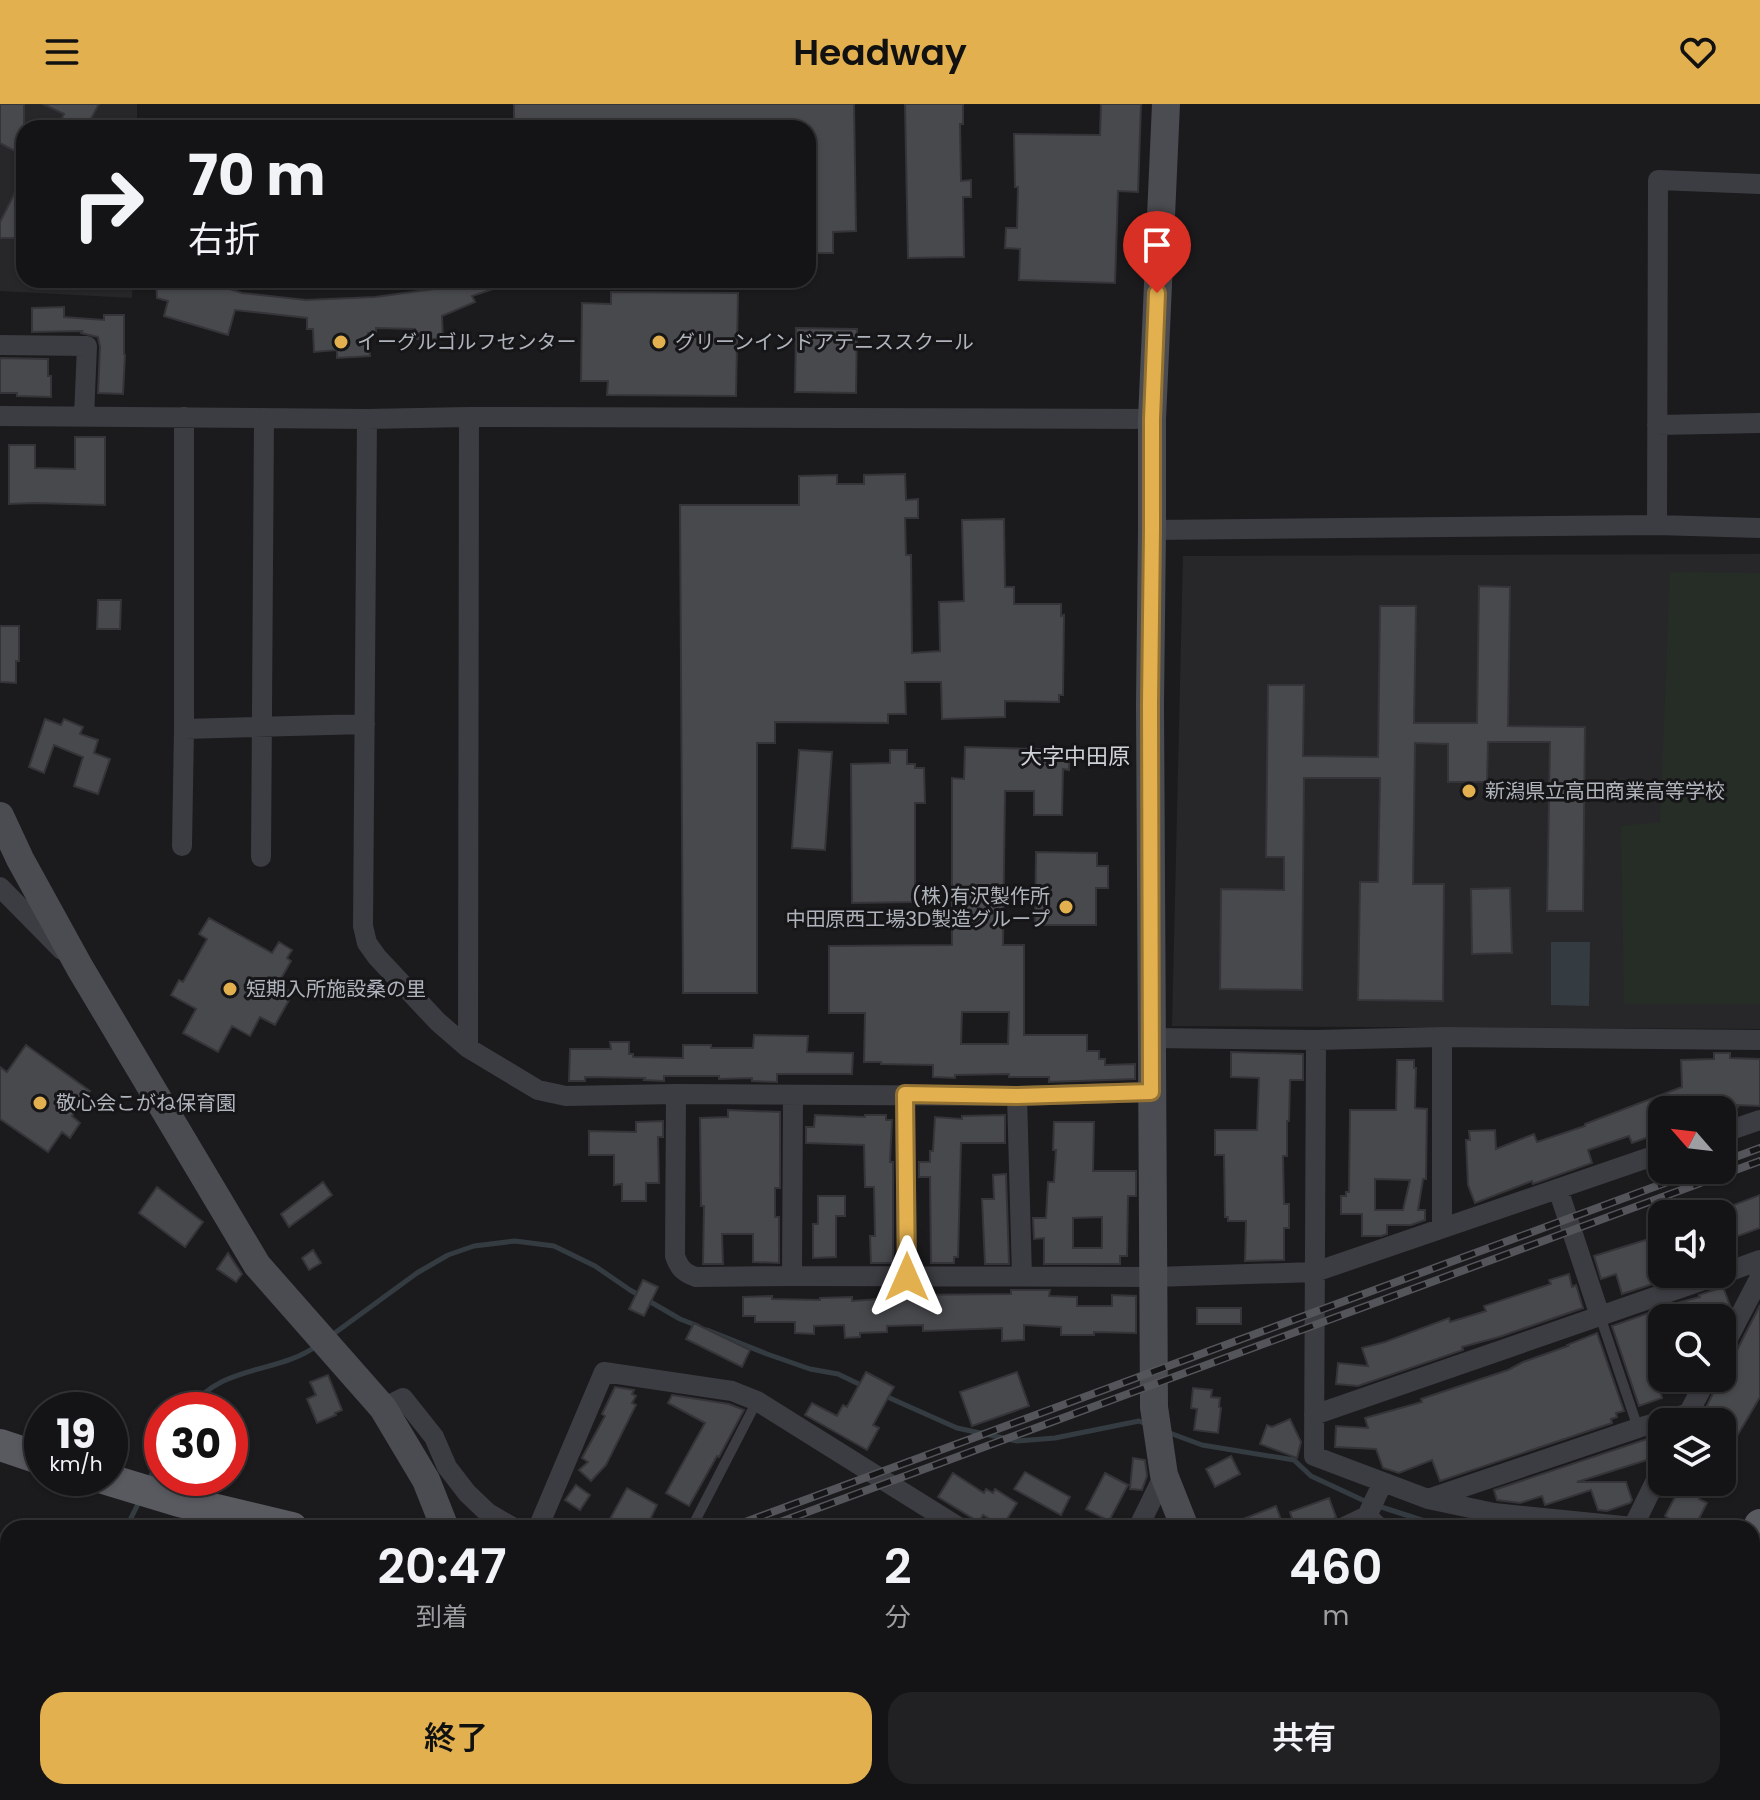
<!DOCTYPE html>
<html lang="ja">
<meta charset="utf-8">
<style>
:root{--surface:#141416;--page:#212123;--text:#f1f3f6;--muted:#9d9ea1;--line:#333335;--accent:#e2b04e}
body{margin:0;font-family:Poppins,"Noto Sans JP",sans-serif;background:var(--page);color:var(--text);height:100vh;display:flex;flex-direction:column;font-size:30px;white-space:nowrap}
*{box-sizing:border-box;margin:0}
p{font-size:26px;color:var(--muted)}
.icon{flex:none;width:44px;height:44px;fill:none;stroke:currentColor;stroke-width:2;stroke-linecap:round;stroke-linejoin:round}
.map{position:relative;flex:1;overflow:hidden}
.panel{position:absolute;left:0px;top:1416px;width:1760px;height:280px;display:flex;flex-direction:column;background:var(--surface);border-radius:24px 24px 0 0;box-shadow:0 2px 6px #0004,0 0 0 2px var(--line)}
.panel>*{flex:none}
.banner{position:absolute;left:16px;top:16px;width:800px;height:168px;border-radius:24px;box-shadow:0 2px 6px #0004,0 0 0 2px var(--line);background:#141416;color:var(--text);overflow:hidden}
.needle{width:52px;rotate:298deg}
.buttons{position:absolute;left:1648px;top:992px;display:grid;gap:16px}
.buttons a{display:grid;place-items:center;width:88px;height:88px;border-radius:16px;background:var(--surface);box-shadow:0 2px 6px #0004,0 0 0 2px var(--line);font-size:40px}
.speed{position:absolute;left:24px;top:1288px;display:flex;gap:16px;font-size:40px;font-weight:700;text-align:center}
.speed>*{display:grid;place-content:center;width:104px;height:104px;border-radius:50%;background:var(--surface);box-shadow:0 2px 6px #0004,0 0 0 2px var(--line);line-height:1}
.speed small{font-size:20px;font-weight:400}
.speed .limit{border:12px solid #d22;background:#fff;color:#111}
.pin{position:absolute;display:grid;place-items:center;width:68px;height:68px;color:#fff;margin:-82px -34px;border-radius:50% 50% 50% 0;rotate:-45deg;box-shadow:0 0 8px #0007}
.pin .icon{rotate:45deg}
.me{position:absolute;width:88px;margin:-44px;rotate:0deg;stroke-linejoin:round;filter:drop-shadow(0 0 6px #0008)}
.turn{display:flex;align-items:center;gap:28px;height:168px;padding:0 40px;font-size:36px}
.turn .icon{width:104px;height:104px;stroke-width:2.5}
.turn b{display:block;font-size:56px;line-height:68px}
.eta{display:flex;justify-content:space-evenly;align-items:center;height:136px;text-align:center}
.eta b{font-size:48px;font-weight:600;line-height:56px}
.primary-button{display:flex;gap:16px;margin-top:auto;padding:16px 40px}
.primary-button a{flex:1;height:92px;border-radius:24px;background:var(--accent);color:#111;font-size:32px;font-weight:600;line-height:92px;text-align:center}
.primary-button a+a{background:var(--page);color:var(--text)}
header{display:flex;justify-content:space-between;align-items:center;height:104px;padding:0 40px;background:var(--accent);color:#111;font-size:36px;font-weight:600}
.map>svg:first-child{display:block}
.built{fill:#27272a}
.green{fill:#252d26}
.water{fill:#343c42}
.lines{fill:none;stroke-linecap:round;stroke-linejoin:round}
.stream{stroke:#343c42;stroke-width:5}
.building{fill:#48494d;stroke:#353539;stroke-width:2;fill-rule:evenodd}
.lane{stroke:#3c3d42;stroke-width:10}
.street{stroke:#3c3d42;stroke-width:20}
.secondary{stroke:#4a4c51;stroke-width:28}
.primary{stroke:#595a60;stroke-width:32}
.rail-casing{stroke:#53555a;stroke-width:8}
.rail{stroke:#161618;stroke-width:5;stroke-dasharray:15;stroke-linecap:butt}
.route-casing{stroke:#937233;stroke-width:20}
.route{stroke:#e2b04e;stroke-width:14}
.poi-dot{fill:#e2b04e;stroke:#161618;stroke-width:3}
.labels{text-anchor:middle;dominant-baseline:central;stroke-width:6;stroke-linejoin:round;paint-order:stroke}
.poi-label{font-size:20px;fill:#afb3bb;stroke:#161618;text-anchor:start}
.neighbourhood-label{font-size:22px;fill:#cfd2d7;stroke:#161618}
</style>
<header><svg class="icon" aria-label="menu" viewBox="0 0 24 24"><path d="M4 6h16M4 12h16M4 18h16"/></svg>Headway<svg class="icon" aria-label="heart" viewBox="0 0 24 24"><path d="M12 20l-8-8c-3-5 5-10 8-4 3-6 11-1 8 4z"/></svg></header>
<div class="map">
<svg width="1760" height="1696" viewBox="0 0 1760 1696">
<rect width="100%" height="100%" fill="#1b1b1d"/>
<path class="built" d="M0,0H137V24H24V176H133L132,194L0,187Z
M1760,450V925L1172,922L1183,452Z"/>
<path class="green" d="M1670,468L1760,469V900H1624L1621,722L1660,718Z"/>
<path class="water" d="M1551,838H1590L1589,902L1551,901Z"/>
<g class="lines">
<path class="stream" d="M707,1226L767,1250L810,1265L838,1270L863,1282
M332,1231L417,1169L448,1151L474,1142L515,1137L554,1142L595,1162L630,1186L680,1215L698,1222
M883,1291L957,1324L1017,1337L1055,1334L1139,1317L1146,1320
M189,1306C222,1259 277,1271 318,1241
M1167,1328L1202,1341L1294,1356L1311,1372L1369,1399
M149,1376L162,1347
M1378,1402L1431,1419L1454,1424
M126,1424L140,1396
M1752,1571L1760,1573
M0,1587L8,1575"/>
</g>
<path class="building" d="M0,0H24V52L0,39Z
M43,0H99L86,24H57L64,10Z
M514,0H854L856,127L833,128V149H810V140H808V24H514Z
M905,0H963V20H960L961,77L971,76V93H963L964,153L908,154Z
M1101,0H1141L1138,88L1118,87L1115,179L1019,176L1020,145L1005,144L1006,124H1017L1018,83H1015L1014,30L1100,31Z
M24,71V134H0V118Z
M156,176H201L242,189L306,196L375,193L449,183L471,176H511V179L472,192L475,198L442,212L443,235H416L415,225L376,224V228L368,229L370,252L337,254V246L314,248L313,225H307V214L235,206L228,231L164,212L168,197L157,194Z
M611,188L738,189L736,292L607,291L608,277H581L582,199L611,200Z
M64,203V213L104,216V211H124V250L125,251L123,290L98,289L100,243L98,233L81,229L82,227L32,228V204Z
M796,224L857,225L856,289L795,288Z
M0,254L48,255V272H51V293L17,292V289H0Z
M75,333H105V401L35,399L9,400V341H35V364L75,365Z
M905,370L906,396L918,395V414H905L906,451H911L912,549L940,547L939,498L964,497L962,416L1004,415L1005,483H1014V500H1061V512L1064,511L1063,591H1059V598L1005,597V613L942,615L941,578H905L906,610H888V619L775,618V639H757V889H683L680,401H799V372L837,371V380H864V371Z
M1479,482L1510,483L1508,622L1585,623L1583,807H1547L1550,638H1488L1487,678H1448V640L1415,639L1413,780H1444L1443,897L1358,896L1360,778H1378L1380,674H1304L1302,886L1220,885L1221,785L1284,786V753H1266L1268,581H1304L1303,652L1378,653L1380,502H1416L1414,619H1477Z
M98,496H121L120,525H97Z
M0,522H19V557H16V579L0,578Z
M45,615L61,621L64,615L83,623L80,630L98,636L94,649L110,655L98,690L74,682L83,653L54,641L44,669L29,663Z
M965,643L1069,646V666L1063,665L1062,711H1034V687H1005L1003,841H1024V931H1087V947H1099V955H1105V961L1135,960V975L1049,978V973H1009V970L955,971V974L933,973V961L881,960V958H864L865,909H829V842L952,841V674L964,675ZM962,908H1009L1008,940H961Z
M799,646L832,648L825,746L792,744Z
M890,646H907V660H915V664H924L925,699H915V798L852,799L851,660L890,659Z
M1036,748L1097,749V762H1108V784H1096V821H1035Z
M1510,784L1512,849L1472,850L1471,785Z
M209,814L272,849L279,838L292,846L287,854L291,857L278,880L293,889L275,921L260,913L250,932L232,922L218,948L183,929L196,905L171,891L179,876L183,878L207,835L199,830Z
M754,931L808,932L807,948L853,949L852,970H777V978L752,977V974L719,975V972H664V977L644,976L645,974L585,973V977H569L570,945H611L610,938H629V950H633V953L683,954V941H711V944H753Z
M26,941L90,987L72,1012L80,1019L70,1034L62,1028L48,1048L0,1015V963L7,968Z
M1231,948L1303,950V976H1290L1289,1017H1287V1052H1283L1284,1100H1289V1124H1284V1156L1245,1157L1246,1117H1228V1113H1225L1224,1051H1215V1026H1257L1259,974L1231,973Z
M1714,949H1730V954L1760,955V1002L1737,1001L1738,1003L1729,1006H1662V1028L1632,1039L1629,1032L1588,1046L1592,1059L1533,1080L1532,1077L1475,1099L1468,1081L1466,1036H1470L1469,1027L1495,1026L1496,1045L1534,1030L1537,1038L1585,1022V1020L1682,983L1681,956L1714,955Z
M1397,956H1414V964H1416L1415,1004L1427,1005L1426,1075H1423L1418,1106H1425V1116L1411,1121H1387V1130L1381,1132H1362V1110H1341V1092H1346V1088H1349L1350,1006H1396ZM1375,1075L1410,1076L1403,1106H1375Z
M728,1006L780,1008V1084H775V1113H779V1159L753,1158V1130H722L723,1160H703L704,1102H701L700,1014L728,1013Z
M815,1011L865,1013V1011H886V1016H892L890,1058H893V1159H871L870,1132H875L874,1083H865L864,1041L806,1039V1023H814Z
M1005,1011V1039H961L958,1153H954V1159H931L930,1073H919V1058H930V1047H933L935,1013L962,1015V1012Z
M663,1017V1033H658L659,1079H646V1097H622V1080L614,1081V1051H589V1027L636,1028V1018Z
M1054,1018H1094L1093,1067H1136V1092H1128L1127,1152H1120V1160H1044V1134L1034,1135L1033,1114H1046L1048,1078H1054L1056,1046H1053ZM1102,1113V1144H1073V1114Z
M1006,1070L1009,1160H985L982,1095H994L993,1071Z
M323,1078L332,1091L289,1123L281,1110Z
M157,1083L203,1118L185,1143L139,1109Z
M1760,1091V1124L1727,1136L1722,1119V1110L1719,1108L1732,1104L1731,1102Z
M818,1092H845V1112H836V1153L813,1154V1120H818Z
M1652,1134L1654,1140L1662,1138V1177L1622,1190L1616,1170L1601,1175L1594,1152Z
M313,1146L321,1159L309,1166L302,1154Z
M228,1149L242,1170L236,1178L217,1165Z
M1569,1170L1572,1183L1576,1181L1583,1204L1499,1233L1462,1243L1463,1246L1358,1282L1336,1280L1338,1259L1368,1262L1362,1244L1385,1238L1449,1214L1450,1218L1486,1207L1484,1202L1551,1180L1549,1176Z
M643,1176L658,1183L644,1212L629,1205Z
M1723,1183L1730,1202L1722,1218V1214H1662V1246L1648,1251L1662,1294L1639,1302L1612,1222L1677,1199L1700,1193L1699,1191Z
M1011,1186H1050L1049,1192L1077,1193V1202H1112V1191L1136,1192V1229L1094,1228V1231H1061V1223L1024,1221V1236L1002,1237V1224L923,1227V1221L887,1222V1228L860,1229V1233L845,1234L844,1221L814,1222V1230L795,1229V1218H755V1212H743V1193L772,1192V1195L820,1196V1194L852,1193V1197L892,1194V1193H902V1191L1011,1190Z
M1760,1201V1293L1733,1339L1722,1333V1318H1699L1720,1275L1722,1274V1259L1728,1257L1734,1252Z
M1197,1204H1241V1220H1197Z
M694,1219L750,1246L742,1263L686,1235Z
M1597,1229L1624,1307L1616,1309L1617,1313L1611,1315L1612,1319L1440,1377L1432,1356L1399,1369L1383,1364L1376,1345L1335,1343L1336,1322L1368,1324L1365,1314L1422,1298L1421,1295L1508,1266L1523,1258L1568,1242L1567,1241Z
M866,1268L894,1283L873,1321L879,1324L867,1346L805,1311L812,1299L837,1312L843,1301L847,1303Z
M1017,1268L1029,1302L972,1322L960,1288Z
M328,1271L342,1306L335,1309L336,1311L317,1319L307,1295L316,1291L310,1278Z
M615,1283L634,1286L632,1290L636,1292L632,1299L636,1301L606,1361L591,1377L579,1366L588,1358L582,1354L605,1312L602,1310Z
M1193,1284L1212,1286L1211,1293L1220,1294L1219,1303L1221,1304L1218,1329L1194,1326L1197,1305L1191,1304Z
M672,1291L729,1300L744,1306L719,1353L717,1352L689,1402L666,1389L705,1319L668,1299Z
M1290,1315L1301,1338L1297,1354L1260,1340L1267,1321L1272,1323Z
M1647,1335L1653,1354L1577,1378H1626L1632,1396L1630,1399L1607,1407L1598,1406L1591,1386L1545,1401L1542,1392L1520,1399L1497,1396L1494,1386Z
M1231,1352L1240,1370L1215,1383L1206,1365Z
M1133,1354L1145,1356L1147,1372L1142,1386L1130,1385Z
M1025,1368L1070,1393L1061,1411L1014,1385Z
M953,1369L984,1389L986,1385L993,1389L995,1385L1017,1399L1002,1423L983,1411L979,1418L938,1393Z
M1105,1369L1128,1381L1109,1417L1086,1405Z
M1683,1378H1708L1699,1395L1707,1399L1694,1424H1663L1668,1414L1665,1412Z
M576,1381L590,1391L580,1406L565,1396Z
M627,1384L657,1401L648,1420L641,1416L636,1424H605Z
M1329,1394L1336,1413L1331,1417L1310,1424H1295L1290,1408Z
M1276,1402L1284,1424H1223V1423Z"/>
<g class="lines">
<path class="lane" d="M1600,1212L1638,1324
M692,1423L757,1297"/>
<path class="street" d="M0,241L87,242L84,313
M0,312L367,315L469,313L1152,315
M367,315L363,822L367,839L377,853L438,918L468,944L538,986L566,992L676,990
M1657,321L1760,319
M1657,421L1658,76L1760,80
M1152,426L1657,421L1760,424
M184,625L365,620
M182,742L184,625V313
M261,753L264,314
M0,783L62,846
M1442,933V1124
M1152,934L1316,936L1442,933L1760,936
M1316,936L1314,1352L1428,1395L1494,1409L1633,1423L1662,1364
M468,944L469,313
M1151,988L1017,992L676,990L675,1152C679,1164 684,1169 696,1173L792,1172L1154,1173L1315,1168L1662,1049
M905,990L907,1173
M1017,992L1022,1172
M1722,1029L1760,1016
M1558,1085L1600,1212
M1722,1170L1760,1156
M792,1172L793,992
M1722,1246L1760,1173
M383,1304L403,1294L434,1333L447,1363L467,1389L488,1409L514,1424
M1314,1311L1721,1170
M1684,1318L1707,1274
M1428,1395L1638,1324L1689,1309
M538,1424L604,1268L732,1287L757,1297L960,1424
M1138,1424L1164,1371
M1342,1424L1367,1412
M1380,1424L1367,1412L1383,1378
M1151,1688L1154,1696
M1279,1688L1282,1696
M1411,1688L1413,1696
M1521,1688L1524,1696
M991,1696L995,1688
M1190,1696L1212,1688"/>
<path class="secondary" d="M1166,0L1152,315V426L1150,600L1154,1303L1164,1371L1185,1424
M0,712L20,755L80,864L257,1161L383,1304L426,1376L445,1424
M787,1688L808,1696"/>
<path class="primary" d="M0,1341L42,1355
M103,1374L179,1397L292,1424
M1752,1440L1760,1421
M1638,1688L1685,1696"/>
<defs>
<path id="rail" d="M1722,1058L1760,1044
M729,1424L1700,1066
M764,1424L1760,1057
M0,1693L14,1688
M27,1696L49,1688"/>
</defs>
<use href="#rail" class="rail-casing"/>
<use href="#rail" class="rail"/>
</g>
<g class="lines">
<defs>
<path id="route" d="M907,1173L905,990L1017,992L1151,988L1150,600L1152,426V315L1157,189"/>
</defs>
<use href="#route" class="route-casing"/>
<use href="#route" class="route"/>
</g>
<g class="poi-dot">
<circle cx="341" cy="238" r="8"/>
<circle cx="659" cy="238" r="8"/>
<circle cx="1469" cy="687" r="8"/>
<circle cx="1066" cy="803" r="8"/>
<circle cx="230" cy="885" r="8"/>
<circle cx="40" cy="999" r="8"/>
</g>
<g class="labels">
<g class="poi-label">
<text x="357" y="238">イーグルゴルフセンター</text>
<text x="675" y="238">グリーンインドアテニススクール</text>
<text x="1485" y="687">新潟県立高田商業高等学校</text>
<text x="1050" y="792" text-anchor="end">(株)有沢製作所<tspan x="1050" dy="23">中田原西工場3D製造グループ</tspan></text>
<text x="246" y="885">短期入所施設桑の里</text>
<text x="56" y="999">敬心会こがね保育園</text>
</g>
<g class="neighbourhood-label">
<text x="1075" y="652">大字中田原</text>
</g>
</g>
</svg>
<div class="buttons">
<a><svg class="needle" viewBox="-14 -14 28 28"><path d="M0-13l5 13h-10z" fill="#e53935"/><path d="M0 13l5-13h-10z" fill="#9d9ea1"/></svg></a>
<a><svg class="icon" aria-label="sound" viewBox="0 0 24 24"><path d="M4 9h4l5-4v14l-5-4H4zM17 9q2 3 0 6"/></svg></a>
<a><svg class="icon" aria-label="search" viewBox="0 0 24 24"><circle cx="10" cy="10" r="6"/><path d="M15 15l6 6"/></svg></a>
<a><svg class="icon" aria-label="layers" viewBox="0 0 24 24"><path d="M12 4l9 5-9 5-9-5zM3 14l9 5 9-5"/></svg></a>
</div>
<div class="speed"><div>19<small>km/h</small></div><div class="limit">30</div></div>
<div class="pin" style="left:1157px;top:189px;background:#d93025"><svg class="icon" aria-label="arrive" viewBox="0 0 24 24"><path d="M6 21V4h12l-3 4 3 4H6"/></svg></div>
<svg class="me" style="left:907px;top:1173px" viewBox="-20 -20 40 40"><path d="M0-17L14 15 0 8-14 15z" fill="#e2b04e" stroke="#fff" stroke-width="4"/></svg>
<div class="banner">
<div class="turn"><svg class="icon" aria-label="right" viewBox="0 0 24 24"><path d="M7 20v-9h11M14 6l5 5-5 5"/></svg><div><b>70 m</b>右折</div></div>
</div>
<section class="panel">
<div class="eta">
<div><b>20:47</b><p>到着</p></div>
<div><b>2</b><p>分</p></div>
<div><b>460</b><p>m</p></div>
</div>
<div class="primary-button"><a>終了</a><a>共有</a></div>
</section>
</div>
